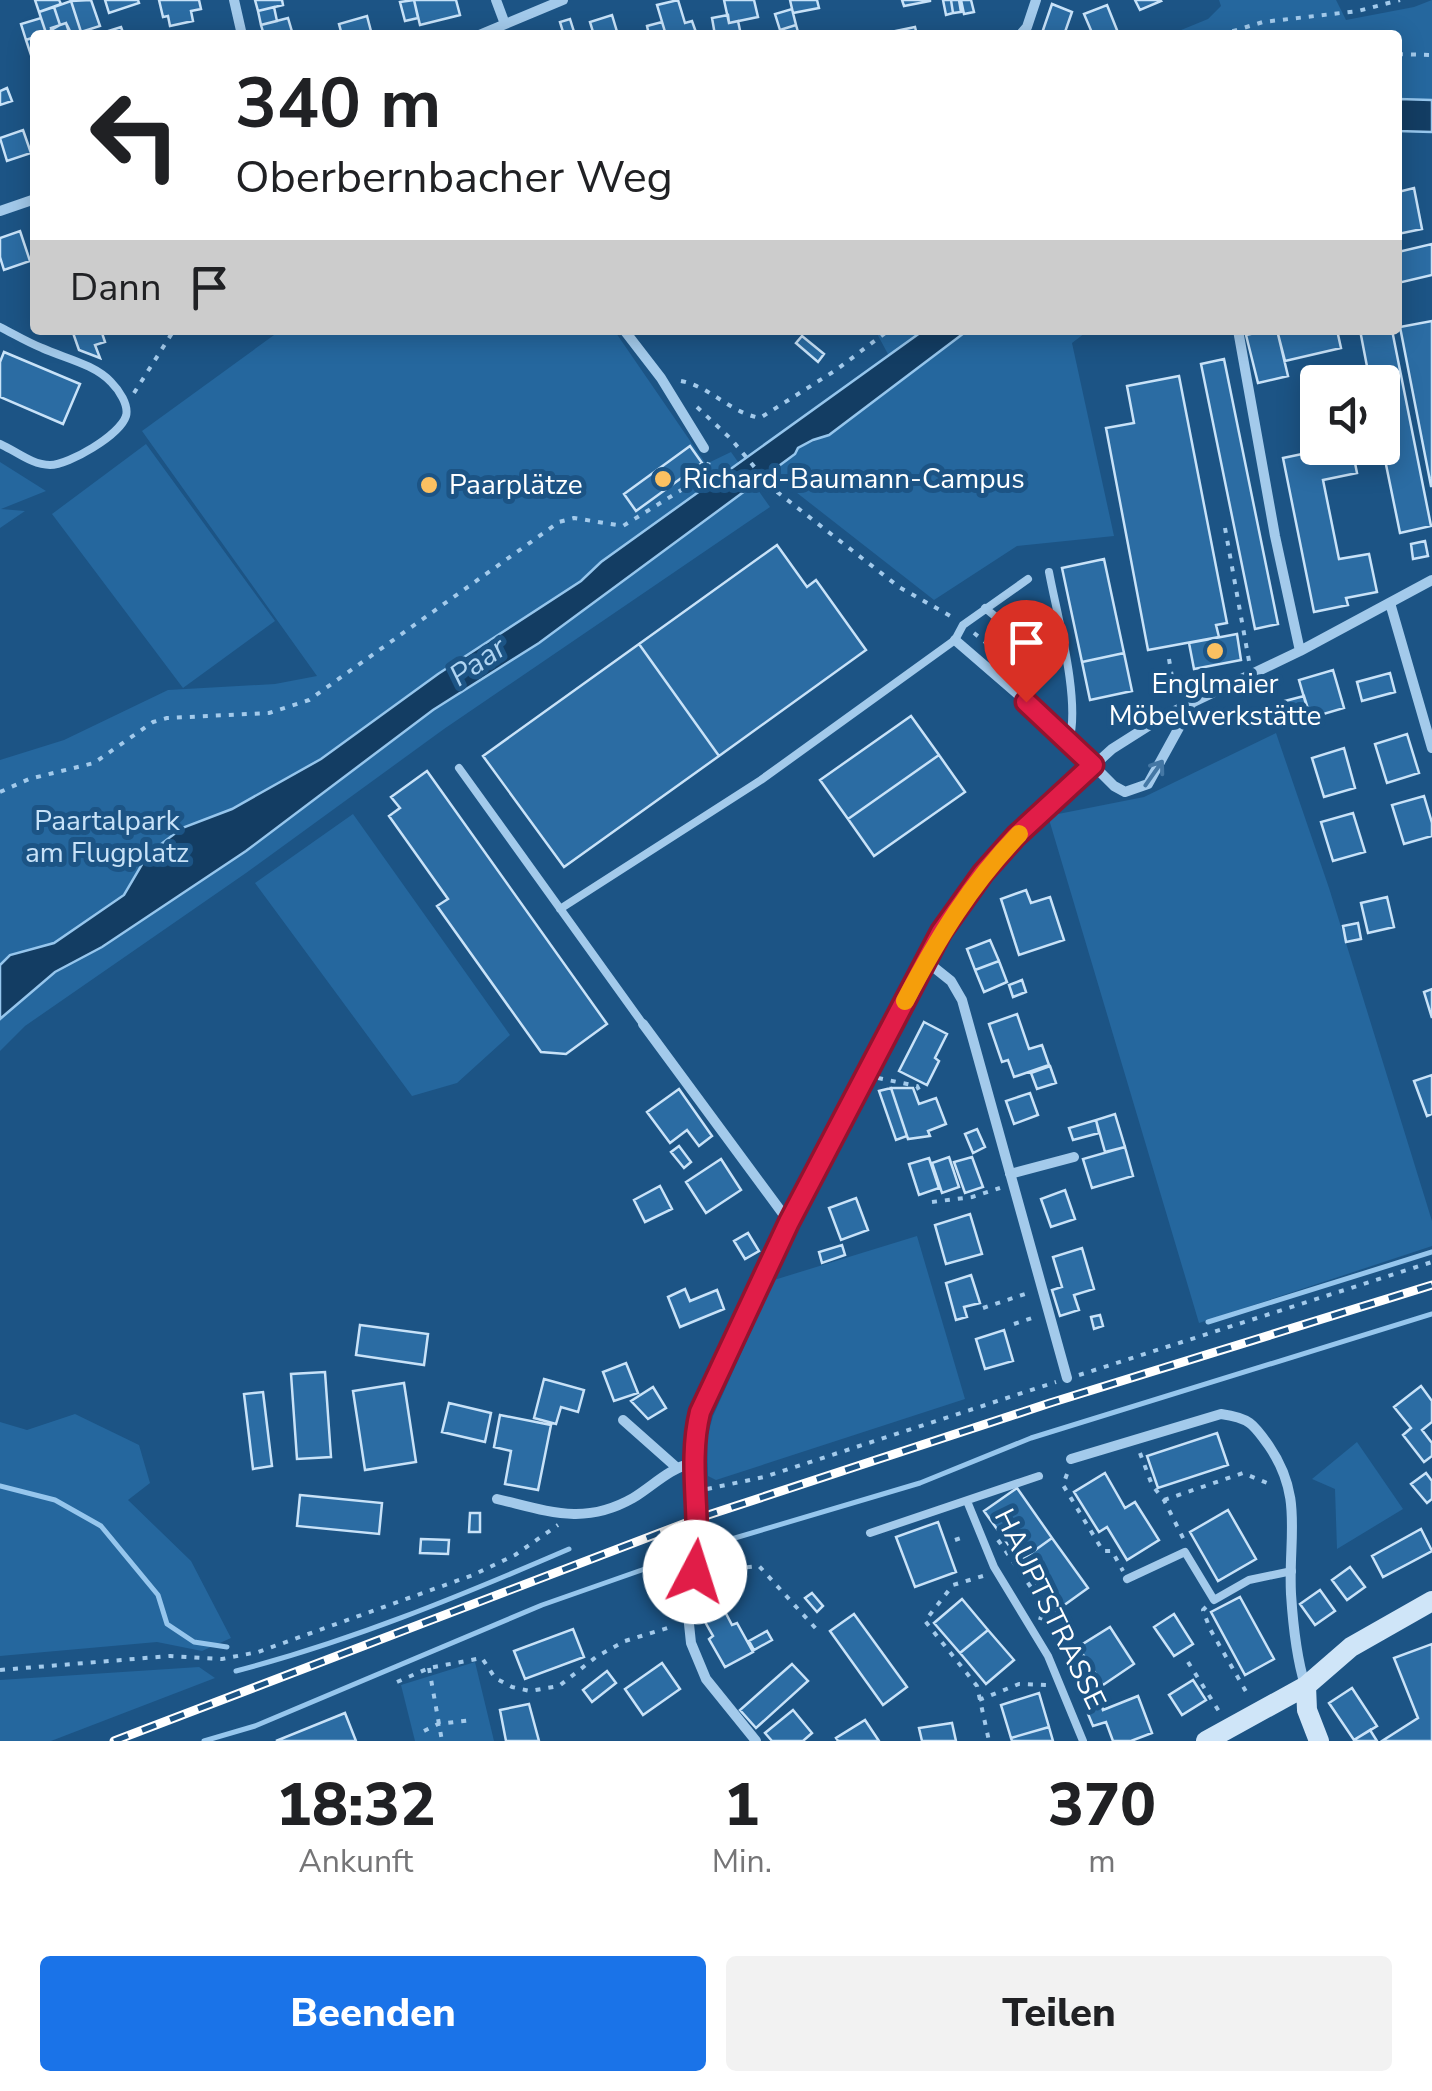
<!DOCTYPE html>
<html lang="de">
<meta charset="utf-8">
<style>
:root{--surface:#fff;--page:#f2f2f2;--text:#202124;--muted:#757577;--accent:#1a73e8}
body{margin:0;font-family:"Nunito Sans",sans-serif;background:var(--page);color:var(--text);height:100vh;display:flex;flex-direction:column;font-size:38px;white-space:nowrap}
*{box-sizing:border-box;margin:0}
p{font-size:32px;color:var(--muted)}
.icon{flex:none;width:55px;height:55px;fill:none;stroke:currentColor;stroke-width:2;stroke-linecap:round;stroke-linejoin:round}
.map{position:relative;height:1741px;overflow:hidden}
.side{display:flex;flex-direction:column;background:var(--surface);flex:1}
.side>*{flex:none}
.guide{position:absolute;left:30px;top:30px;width:1372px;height:305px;border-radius:10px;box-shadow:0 5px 25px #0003;background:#fff;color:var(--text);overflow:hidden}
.buttons{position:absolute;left:1300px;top:365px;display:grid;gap:20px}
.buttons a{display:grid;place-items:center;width:100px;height:100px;border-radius:10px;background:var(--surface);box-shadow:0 5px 25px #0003;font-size:50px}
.pin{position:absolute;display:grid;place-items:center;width:85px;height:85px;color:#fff;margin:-102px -42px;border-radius:50% 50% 50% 0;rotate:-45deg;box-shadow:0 0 10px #0007}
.pin .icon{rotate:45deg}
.me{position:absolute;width:110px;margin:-55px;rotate:5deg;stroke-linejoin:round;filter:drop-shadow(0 0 8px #0008)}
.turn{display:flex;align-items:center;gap:35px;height:210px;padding:0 40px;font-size:45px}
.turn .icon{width:130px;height:130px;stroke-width:2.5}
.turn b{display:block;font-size:70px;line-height:85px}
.then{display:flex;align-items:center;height:95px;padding:0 40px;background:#0003;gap:20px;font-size:38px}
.eta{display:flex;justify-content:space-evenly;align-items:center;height:170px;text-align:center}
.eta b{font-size:60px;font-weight:800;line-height:70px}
.action{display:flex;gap:20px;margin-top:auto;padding:20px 40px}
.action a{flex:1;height:115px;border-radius:10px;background:var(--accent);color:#fff;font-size:40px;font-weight:800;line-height:115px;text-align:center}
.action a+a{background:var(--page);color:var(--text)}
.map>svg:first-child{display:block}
.green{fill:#25679e}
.water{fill:#133d63;stroke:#96c6ed;stroke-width:2.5}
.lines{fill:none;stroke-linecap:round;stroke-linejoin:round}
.stream{stroke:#96c6ed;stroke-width:5}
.building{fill:#2b6ca3;stroke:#c8e2f8;stroke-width:2.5}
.path{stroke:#a3caeb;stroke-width:4;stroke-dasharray:5 8;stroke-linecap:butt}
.lane{stroke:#a3caeb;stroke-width:8}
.street{stroke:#a3caeb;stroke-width:10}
.secondary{stroke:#cfe5f8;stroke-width:20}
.rail-casing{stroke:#fff;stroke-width:9}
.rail{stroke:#1c5485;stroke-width:5;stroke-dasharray:15;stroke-linecap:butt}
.oneway{stroke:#4477a4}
.route-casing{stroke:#92132f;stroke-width:25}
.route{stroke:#e11d48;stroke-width:18}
.slow{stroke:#f59e0b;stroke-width:18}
.poi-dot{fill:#fbc061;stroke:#1c5485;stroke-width:4}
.labels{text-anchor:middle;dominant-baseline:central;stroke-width:10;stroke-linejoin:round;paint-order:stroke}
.poi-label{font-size:28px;fill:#fff;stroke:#1c5485;text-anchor:start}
.park-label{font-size:28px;fill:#c8e2f8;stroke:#1c5485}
.street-label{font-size:28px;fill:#fff;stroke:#1c5485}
.water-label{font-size:30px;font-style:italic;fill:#afd4f2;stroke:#1c5485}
</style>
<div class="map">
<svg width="1432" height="1741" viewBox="0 0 1432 1741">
<rect width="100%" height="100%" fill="#1c5485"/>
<path class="green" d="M1219,0H1336L1346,20L1414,7L1432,0V100L1398,99V35H1169L1208,19L1221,6Z
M281,330H614L706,464L731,452L770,507L444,729L246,873L25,1026L0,1051V760L64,740L168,690L275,684L317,676L142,431Z
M875,330H924L889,356Z
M968,330H1089L1072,343L1114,536L1017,546L934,600L769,471L795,454L798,448L829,435Z
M146,444L275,621L183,688L52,514Z
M0,462L46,491L1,509L25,511L0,528Z
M1276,733L1329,888L1432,1221V1246L1199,1323L1048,816L1144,797Z
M353,814L510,1035L457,1083L412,1096L255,883Z
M917,1236L965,1399L716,1480L708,1476L707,1438L713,1416L774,1280Z
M75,1414L139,1445L150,1483L128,1500L191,1561L231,1638L202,1651L157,1642L0,1656V1422L27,1430Z
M1357,1442L1403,1509L1337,1549L1335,1489L1312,1479Z
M475,1662L494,1741H415L401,1685Z
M199,1667L215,1678L51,1741H0V1680Z"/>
<path class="water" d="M1398,99L1432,100V132L1398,131Z
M924,330H968L829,435L813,440L798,448L795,454L539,643L433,710L246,851L102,947L55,972L0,1019V965L10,955L54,943L124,895L148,854L182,828L232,809L321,759L438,674L581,581L601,562Z"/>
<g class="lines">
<path class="stream" d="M1208,1322L1432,1252
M0,1486L55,1500L101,1526L158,1595L167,1624L194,1642L227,1647
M718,1543L920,1483L1031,1438L1432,1314
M236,1671C351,1641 460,1596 569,1549
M204,1741L255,1726L542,1605L676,1558"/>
</g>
<path class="building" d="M35,0H59L61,4L39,12Z
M91,0L100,26L81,32L71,1Z
M105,0H138L139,3L109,13Z
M159,0H199L201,9L191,11L193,21L170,26L168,16L163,17Z
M255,0H282L283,5L258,11Z
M414,0H456L460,15L420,25Z
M414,0L418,18L405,21L400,2Z
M678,0L685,23L692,21L697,35H666L657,5Z
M724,0H754L758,17L729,23Z
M790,0H817L819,8L793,13Z
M902,0H930V1L904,6Z
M943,0H951L953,13L946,15Z
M951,0H959L961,12L953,13Z
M961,0H971L974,12L964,14Z
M1135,0H1160L1161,1L1140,10Z
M71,1L81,32L72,35L66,23L60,25L54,7Z
M1052,4L1072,12L1064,35L1042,33Z
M1107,5L1119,35H1093L1084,14Z
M54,7L60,25L46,33L39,12Z
M274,7L277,21L261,25L258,11Z
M792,9L796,25L780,30L775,14Z
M612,15L618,35H594L590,22Z
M728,15L729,23L738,21L741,35H715L712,18Z
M367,16L372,35H342L339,24Z
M41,18L46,33L26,40L21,24Z
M288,18L293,35H264L261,25Z
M570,19L575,35H564L560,22Z
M662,22L666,35H649L647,26Z
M66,23L70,35H53L51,28Z
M796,25L799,35H781L780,30Z
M121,27L124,35H99V34Z
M915,27L917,35H892L891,32Z
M35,37V67L26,40Z
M7,88L12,101L0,105V91Z
M23,130L31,153L7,161L0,138Z
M1414,188L1422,229L1398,234V192Z
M20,231L30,261L4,270L0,257V238Z
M1432,244V275L1398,283V252Z
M1432,321V486H1431L1400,327Z
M72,330H101L105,342L95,345L100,358L79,350Z
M1268,330H1277L1288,376L1258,383L1246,335Z
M1277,330H1337L1341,348L1285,361Z
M1360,330H1392L1431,526L1400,533L1382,445V382H1370Z
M802,336L824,354L818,362L796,343Z
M4,352L80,384L63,424L0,397V362Z
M1224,359L1278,624L1255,629L1201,364Z
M1179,376L1227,623L1216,625L1219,637L1148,650L1106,428L1134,423L1127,386Z
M1318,436V448H1352L1357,473L1323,480L1339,559L1369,554L1377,592L1346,598L1348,605L1314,612L1283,458L1307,453L1304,439Z
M690,446L702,463L636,511L624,494Z
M1425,541L1428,556L1413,559L1411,544Z
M777,545L807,587L816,580L866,650L719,756L639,644Z
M1104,559L1124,653L1082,662L1062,568Z
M1237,634L1241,660L1194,669L1189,643Z
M639,644L719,756L564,867L483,756Z
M1124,653L1132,691L1090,700L1082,662Z
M1333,670L1344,708L1310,718L1299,680Z
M1390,673L1395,692L1362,701L1357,682Z
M1304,696L1309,712L1290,718L1285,701Z
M911,716L939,755L848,819L820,780Z
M1407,734L1419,773L1387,783L1375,744Z
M1344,748L1355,788L1324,797L1312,758Z
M939,755L965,792L874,856L848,819Z
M427,771L607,1024L566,1054L541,1052L437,906L448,899L389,816L400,808L391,797Z
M1424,796L1432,823V836L1404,844L1392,805Z
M1353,813L1365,852L1333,861L1321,822Z
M1026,890L1031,903L1050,897L1064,940L1019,955L1001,899Z
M1387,897L1394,927L1368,933L1361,903Z
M1358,923L1361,939L1346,942L1343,926Z
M990,940L999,961L975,970L967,949Z
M999,961L1007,982L984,992L975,970Z
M1022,980L1026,992L1013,997L1009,985Z
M1432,989V1018L1424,992Z
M1017,1014L1029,1049L1042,1045L1049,1065L1014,1077L1008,1060L1002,1062L989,1024Z
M924,1022L947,1034L935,1058L939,1061L927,1085L899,1071Z
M1050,1066L1056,1083L1037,1089L1031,1073Z
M1432,1075V1114L1427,1116L1414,1081Z
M891,1088L907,1136L896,1140L879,1091Z
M891,1088H913L919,1104L936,1098L946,1124L928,1131L930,1136L908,1139Z
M679,1089L712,1136L699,1146L687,1130L670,1143L647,1112Z
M1030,1093L1038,1115L1014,1124L1006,1101Z
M1115,1114L1125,1147L1105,1152L1096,1120Z
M1096,1120L1099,1133L1073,1140L1069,1128Z
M977,1129L985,1147L973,1153L965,1134Z
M679,1146L691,1162L684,1168L671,1152Z
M1125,1147L1133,1176L1092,1188L1083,1159Z
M949,1157L959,1187L942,1193L932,1163Z
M972,1157L983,1187L965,1193L954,1162Z
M929,1158L939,1188L919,1195L909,1164Z
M721,1159L741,1190L706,1213L686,1182Z
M660,1186L672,1209L645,1222L634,1200Z
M1065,1190L1075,1219L1051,1227L1041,1199Z
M856,1198L868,1230L841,1240L829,1208Z
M970,1214L982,1254L946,1264L935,1225Z
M748,1233L759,1251L745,1259L734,1241Z
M842,1245L845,1255L822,1263L819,1252Z
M1082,1248L1094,1289L1074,1295L1079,1310L1060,1316L1052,1290L1062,1287L1053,1257Z
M971,1275L980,1303L964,1307L967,1317L956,1320L946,1283Z
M685,1289L690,1301L717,1290L724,1309L680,1327L668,1297Z
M1100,1315L1103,1326L1094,1329L1091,1317Z
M360,1325L428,1334L424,1365L356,1355Z
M1004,1330L1013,1361L985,1369L976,1339Z
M626,1363L638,1393L614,1401L603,1372Z
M325,1372L331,1457L297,1459L291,1374Z
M544,1379L584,1390L578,1412L561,1407L556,1424L534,1418Z
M404,1383L416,1462L365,1470L353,1391Z
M1421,1386L1432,1401V1422L1422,1430L1432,1443V1456L1424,1462L1403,1435L1411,1428L1394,1407Z
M653,1387L666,1408L648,1419L631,1401Z
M263,1392L272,1466L253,1469L244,1394Z
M449,1403L491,1413L485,1442L442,1432Z
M500,1415L551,1425L538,1490L505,1484L511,1451L494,1447Z
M1217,1433L1228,1465L1158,1488L1147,1456Z
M1105,1473L1125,1508L1135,1502L1159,1540L1127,1560L1107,1527L1099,1532L1074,1492Z
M1426,1473L1432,1481V1499L1427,1503L1411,1484Z
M1017,1488L1052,1538L1020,1561L984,1511Z
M300,1495L382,1503L379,1534L297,1526Z
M1228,1510L1256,1559L1218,1581L1190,1532Z
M470,1513H480V1532H469Z
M938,1522L956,1572L915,1587L896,1537Z
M1421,1529L1432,1551L1383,1577L1372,1556Z
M1052,1538L1088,1588L1056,1611L1020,1561Z
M421,1539L449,1540L448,1554L420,1553Z
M1350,1567L1365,1587L1347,1600L1332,1580Z
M1320,1590L1335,1611L1315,1625L1300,1604Z
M812,1593L823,1606L817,1612L805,1598Z
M1240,1597L1274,1659L1245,1675L1211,1612Z
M962,1599L988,1630L960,1653L934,1623Z
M720,1602L732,1625L737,1623L753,1652L725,1667L709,1639L713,1636L700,1613Z
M854,1614L907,1687L883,1705L830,1631Z
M1174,1614L1193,1644L1174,1656L1154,1627Z
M1110,1627L1134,1664L1103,1685L1078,1647Z
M573,1629L584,1657L525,1679L514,1651Z
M988,1630L1014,1660L986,1684L960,1653Z
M767,1631L772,1640L754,1650L749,1641Z
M1432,1644V1741H1382L1418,1718L1394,1658Z
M662,1663L680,1689L643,1715L625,1689Z
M792,1664L808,1681L756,1728L740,1710Z
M607,1671L616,1683L592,1702L583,1690Z
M1193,1680L1206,1700L1182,1715L1169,1695Z
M1352,1688L1377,1726L1354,1740L1329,1703Z
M1039,1693L1049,1727L1011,1738L1001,1705Z
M1098,1696L1103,1710L1138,1696L1152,1733L1131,1741H1113L1106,1722L1093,1726L1083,1702Z
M529,1704L539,1741H506L500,1710Z
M793,1710L812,1733L803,1741H772L765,1733Z
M345,1713L356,1741H276Z
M865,1720L879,1741H838L836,1738Z
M952,1723L956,1741H922L919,1728Z
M1049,1727L1053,1741H1012L1011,1738Z
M1370,1730L1377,1741H1354V1740Z"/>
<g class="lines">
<path class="path" d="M1220,35L1263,22L1358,11L1400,0
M1398,54L1432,55
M681,381C711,387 729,412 760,418L836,370L889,330
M134,393L174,330
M697,407L731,439L772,488L899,587L954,618
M1225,528L1249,661
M974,633L1023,673L1032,687
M1169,659L1175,695
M0,792L29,779L94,763L153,722L167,718L269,713L309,700L559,522L574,518L623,526L704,476L709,462
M878,1078L917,1086L922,1096
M932,1202L972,1197L1000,1188
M983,1308L1031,1292
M1014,1324L1038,1316
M1079,1375L1432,1262
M1140,1453L1152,1485L1164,1500L1185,1542
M1067,1474L1063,1485L1103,1551H1112L1123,1571
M707,1489L764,1477L1056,1382
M1164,1500L1243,1473L1272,1485
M955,1540L967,1536
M998,1540L1044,1606L1040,1620
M708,1571L759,1566L819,1632
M983,1576L953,1585L925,1621L977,1686L989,1741
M1206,1607L1203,1610L1210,1629L1248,1695
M1188,1662L1220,1713
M429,1668L442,1741
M0,1670L170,1656L222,1659L258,1652L473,1575L515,1555L558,1525
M1069,1677L1086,1669
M397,1682L429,1668L482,1658L495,1678L512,1687L530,1691L559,1686L596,1657L625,1641L674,1626
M979,1700L1019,1684L1046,1685
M424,1731L438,1724L472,1720"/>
<path class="lane" d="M0,327C14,334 27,342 42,348C64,358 94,364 111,382C119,390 129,405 126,416C120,435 69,465 50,465C32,465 16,451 0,444
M1049,572C1057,615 1081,701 1069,741
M985,608L1047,659
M459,768L643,1024
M560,909L761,780L955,640L963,625L1028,579
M967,1501L994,1567L1048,1656L1083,1741
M870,1533L1039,1476
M1127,1579L1185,1552L1214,1600L1249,1580L1292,1571"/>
<path class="street" d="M234,0L242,35
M496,0L505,24
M479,35L563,0
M1020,35L1027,27L1036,0
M0,211L35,199
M624,330L661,378L704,448
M1238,330L1275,536L1300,651
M1390,603L1432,748
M955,640L1050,722L1114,786L1125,792L1148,784L1192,704
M926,961L951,981L962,1000L1067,1378
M643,1024L789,1222
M1010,1174L1074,1157
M623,1420L676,1467
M1071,1459L1221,1414C1249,1418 1253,1423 1269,1446C1304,1497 1288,1537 1291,1594C1293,1625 1296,1656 1305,1685
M497,1499C548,1511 584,1526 633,1498C653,1486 669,1468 693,1463
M756,1741L706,1679L691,1643L689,1624L699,1538L693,1441L708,1395L789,1222L941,932L983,873L1016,836L1112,749L1164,716L1300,651L1432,580"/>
<path class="secondary" d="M1306,1686L1307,1710L1319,1741
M1206,1741L1306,1686L1351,1647L1432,1601"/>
<defs>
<path id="rail" d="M114,1741L699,1518L1050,1403L1432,1285"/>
</defs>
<use href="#rail" class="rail-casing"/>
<use href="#rail" class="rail"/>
</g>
<defs><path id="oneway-shaft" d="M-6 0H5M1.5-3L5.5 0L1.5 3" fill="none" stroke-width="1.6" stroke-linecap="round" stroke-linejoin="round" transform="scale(2.5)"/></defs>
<use class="oneway" href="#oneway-shaft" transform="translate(1154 773) rotate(-55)"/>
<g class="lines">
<defs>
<path id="route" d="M695,1572C702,1518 687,1465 700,1412L789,1222L941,932L983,873L1016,836L1093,765L1026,702"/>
</defs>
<use href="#route" class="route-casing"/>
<use href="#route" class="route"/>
<path class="slow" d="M905,1001C938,938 970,885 1019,834"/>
</g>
<g class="poi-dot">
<circle cx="663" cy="479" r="10"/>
<circle cx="429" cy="485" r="10"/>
<circle cx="1215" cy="651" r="10"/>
</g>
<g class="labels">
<g class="poi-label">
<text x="683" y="479">Richard-Baumann-Campus</text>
<text x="449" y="485">Paarplätze</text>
<text x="1215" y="684" text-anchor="middle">Englmaier<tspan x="1215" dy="32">Möbelwerkstätte</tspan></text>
</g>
<g class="park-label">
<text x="107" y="821">Paartalpark<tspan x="107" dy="32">am Flugplatz</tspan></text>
</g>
<g class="street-label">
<text transform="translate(1050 1609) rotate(64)">HAUPTSTRASSE</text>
</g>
<g class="water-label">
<text transform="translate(478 662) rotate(-35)">Paar</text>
</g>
</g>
</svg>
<div class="buttons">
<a><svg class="icon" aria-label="sound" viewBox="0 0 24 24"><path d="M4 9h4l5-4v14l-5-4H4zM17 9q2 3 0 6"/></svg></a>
</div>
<div class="pin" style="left:1026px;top:702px;background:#d93025"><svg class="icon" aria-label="arrive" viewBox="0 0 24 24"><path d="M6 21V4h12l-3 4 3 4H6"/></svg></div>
<svg class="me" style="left:695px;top:1572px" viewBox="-20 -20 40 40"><circle r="19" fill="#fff"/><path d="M0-13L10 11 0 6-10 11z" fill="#e11d48"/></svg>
<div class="guide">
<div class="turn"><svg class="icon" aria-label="left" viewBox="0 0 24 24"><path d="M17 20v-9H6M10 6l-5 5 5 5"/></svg><div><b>340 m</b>Oberbernbacher Weg</div></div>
<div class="then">Dann<svg class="icon" aria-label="arrive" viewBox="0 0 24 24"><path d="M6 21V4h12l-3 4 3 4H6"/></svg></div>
</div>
</div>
<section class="side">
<div class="eta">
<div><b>18:32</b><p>Ankunft</p></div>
<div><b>1</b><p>Min.</p></div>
<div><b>370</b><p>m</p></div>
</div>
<div class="action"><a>Beenden</a><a>Teilen</a></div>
</section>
